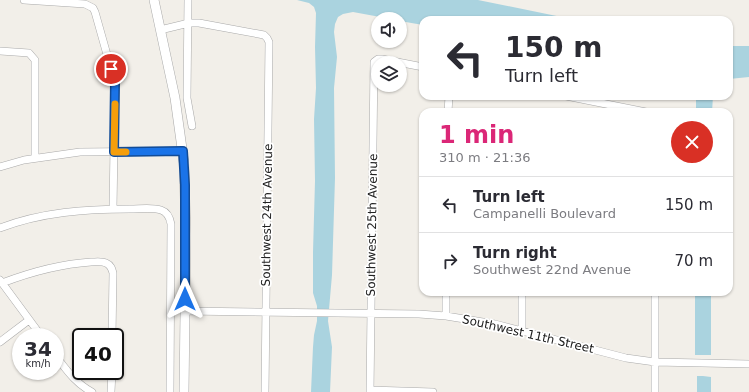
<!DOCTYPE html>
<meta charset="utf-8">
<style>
:root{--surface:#fff;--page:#f2f2f3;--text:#2b2b33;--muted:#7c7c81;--line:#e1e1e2;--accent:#db2777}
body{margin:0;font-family:"DejaVu Sans",sans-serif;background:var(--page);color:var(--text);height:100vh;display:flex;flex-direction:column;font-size:15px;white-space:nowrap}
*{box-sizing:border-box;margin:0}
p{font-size:13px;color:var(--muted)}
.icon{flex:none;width:22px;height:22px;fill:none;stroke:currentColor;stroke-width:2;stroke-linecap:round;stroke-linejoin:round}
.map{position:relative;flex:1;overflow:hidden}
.sheet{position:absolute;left:419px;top:108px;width:314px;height:188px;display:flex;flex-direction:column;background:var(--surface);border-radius:12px;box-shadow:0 1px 3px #0004}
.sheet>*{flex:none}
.banner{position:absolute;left:419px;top:16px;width:314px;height:84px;border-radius:12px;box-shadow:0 1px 3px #0004;background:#fff;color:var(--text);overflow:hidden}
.fabs{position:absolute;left:371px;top:12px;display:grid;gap:8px}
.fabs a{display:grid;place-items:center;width:36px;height:36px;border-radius:50%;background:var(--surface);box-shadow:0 1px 3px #0004;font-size:20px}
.speed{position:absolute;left:12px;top:328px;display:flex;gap:8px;font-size:20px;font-weight:700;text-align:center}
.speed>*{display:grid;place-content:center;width:52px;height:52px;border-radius:50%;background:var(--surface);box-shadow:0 1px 3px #0004;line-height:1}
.speed small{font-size:10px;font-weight:400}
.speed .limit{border:2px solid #111;border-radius:6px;background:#fff;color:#111}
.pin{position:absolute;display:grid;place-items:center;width:34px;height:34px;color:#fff;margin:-17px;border:2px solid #fff;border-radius:50%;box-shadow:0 1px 4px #0007}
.me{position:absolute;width:44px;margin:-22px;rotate:0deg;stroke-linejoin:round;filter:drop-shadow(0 0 3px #0008)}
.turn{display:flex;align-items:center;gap:14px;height:84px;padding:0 20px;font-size:18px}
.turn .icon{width:52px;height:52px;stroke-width:2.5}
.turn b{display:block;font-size:28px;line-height:34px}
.round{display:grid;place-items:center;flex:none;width:42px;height:42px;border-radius:21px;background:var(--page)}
.overview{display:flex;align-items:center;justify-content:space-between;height:68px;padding:0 20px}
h1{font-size:24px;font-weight:800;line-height:30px;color:var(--accent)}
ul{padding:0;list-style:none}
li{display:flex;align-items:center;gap:12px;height:56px;padding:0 20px;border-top:1px solid var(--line)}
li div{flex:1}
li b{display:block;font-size:15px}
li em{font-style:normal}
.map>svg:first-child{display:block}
.water{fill:#aad3df}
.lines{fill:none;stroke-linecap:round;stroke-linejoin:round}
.minor-casing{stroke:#a9a9a9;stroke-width:8}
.tertiary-casing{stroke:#a9a9a9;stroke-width:10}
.minor{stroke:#fff;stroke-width:7}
.tertiary{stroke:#fff;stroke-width:9}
.route-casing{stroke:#114b97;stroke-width:10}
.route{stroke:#1a73e8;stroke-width:7}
.slow{stroke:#f59e0b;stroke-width:7}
.labels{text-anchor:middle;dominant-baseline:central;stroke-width:3.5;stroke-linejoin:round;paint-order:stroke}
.street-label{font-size:12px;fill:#222;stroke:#fff}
</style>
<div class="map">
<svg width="749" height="392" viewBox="0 0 749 392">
<rect width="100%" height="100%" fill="#f2efe9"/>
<path class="water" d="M297,0H478L576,20H423V25L400,21V19H391L353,12L343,14L338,17L335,24L334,32L337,57L334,88L335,178L332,275L328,321L332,347L330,392H311L313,347L314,335L317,321V306L313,293V252L315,181L314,119L316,88L315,47L316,13L314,7L309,3Z
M729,46H749V77L729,79Z
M696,96H713L712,112H696Z
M695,292H711V355H695Z
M697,376H703L711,377V392H697Z"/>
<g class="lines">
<defs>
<path id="minor" d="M24,0L85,4L93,8L95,12L115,83L113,209
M188,0L187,98L192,126
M160,30L189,23H199L264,35L267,38L269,42L265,392
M0,51L29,53L35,60V158
M566,96L646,112
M448,112L449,96
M0,167L24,160L80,152L183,151
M0,228C42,212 86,209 130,209C140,209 152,207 161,210C167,212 170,218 171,224L170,392
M0,280L42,337
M2,283C31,272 60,264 91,262C96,262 102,261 106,263C111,265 112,269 113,273L112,337
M185,311L419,314L446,316L495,324L626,358L655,362L749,364
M446,316V292
M522,330V292
M0,342L29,320
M55,355C66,369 75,383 92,392
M370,390L433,392
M111,392L112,371
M370,392L374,62L378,59H382L423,67
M655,392V292"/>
<path id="tertiary" d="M154,0L175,98L184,163L186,235L184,392"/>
</defs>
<use href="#minor" class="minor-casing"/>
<use href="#tertiary" class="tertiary-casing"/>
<use href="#minor" class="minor"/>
<use href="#tertiary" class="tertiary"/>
</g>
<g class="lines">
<defs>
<path id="route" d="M111,69L115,83L114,152L183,151L185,185V299"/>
</defs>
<use href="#route" class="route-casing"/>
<use href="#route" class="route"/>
<path class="slow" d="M115,104L114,152H126"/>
</g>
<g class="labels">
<g class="street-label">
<text transform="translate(267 215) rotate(-89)">Southwest 24th Avenue</text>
<text transform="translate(372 225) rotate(-89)">Southwest 25th Avenue</text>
<text transform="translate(528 334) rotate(13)">Southwest 11th Street</text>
</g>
</g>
</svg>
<div class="fabs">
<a><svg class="icon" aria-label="sound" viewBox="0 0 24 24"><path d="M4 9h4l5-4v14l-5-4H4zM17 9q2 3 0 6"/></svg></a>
<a><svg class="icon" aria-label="layers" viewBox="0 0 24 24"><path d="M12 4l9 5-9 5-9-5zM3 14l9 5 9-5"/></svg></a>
</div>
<div class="speed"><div>34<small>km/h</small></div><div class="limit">40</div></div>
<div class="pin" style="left:111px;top:69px;background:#d93025"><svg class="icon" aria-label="arrive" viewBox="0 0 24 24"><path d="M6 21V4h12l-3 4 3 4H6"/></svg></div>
<svg class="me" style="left:185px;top:299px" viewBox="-20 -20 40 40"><path d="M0-17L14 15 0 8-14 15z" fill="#1a73e8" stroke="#fff" stroke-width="4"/></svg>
<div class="banner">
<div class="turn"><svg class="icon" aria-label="left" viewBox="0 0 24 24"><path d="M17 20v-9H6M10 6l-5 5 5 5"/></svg><div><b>150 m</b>Turn left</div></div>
</div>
<section class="sheet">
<div class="overview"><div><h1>1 min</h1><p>310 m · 21:36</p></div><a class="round" style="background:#d93025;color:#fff"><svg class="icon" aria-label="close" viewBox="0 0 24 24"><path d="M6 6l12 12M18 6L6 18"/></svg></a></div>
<ul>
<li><svg class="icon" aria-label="left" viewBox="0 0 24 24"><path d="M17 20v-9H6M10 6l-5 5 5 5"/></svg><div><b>Turn left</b><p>Campanelli Boulevard</p></div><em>150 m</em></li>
<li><svg class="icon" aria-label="right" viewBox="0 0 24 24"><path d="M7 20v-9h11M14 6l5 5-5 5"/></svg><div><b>Turn right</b><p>Southwest 22nd Avenue</p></div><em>70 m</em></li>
</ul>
</section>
</div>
